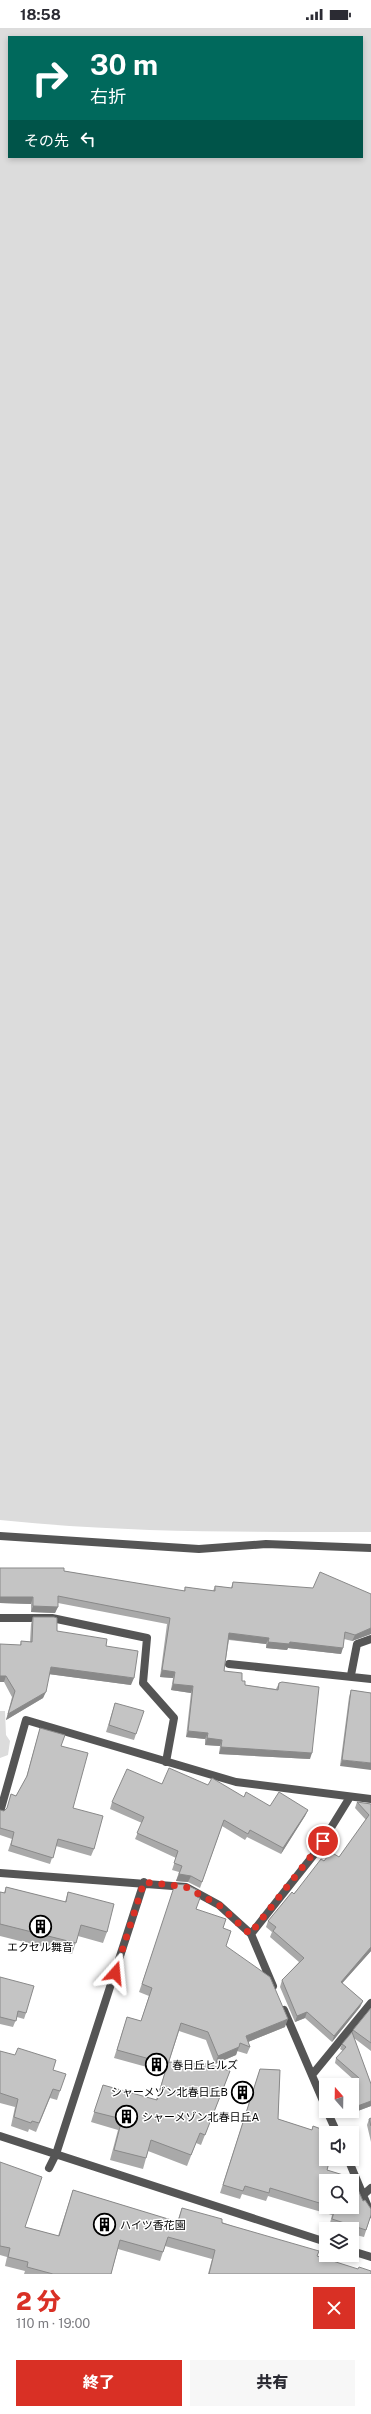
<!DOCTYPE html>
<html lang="ja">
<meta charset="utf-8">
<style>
:root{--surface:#fff;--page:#f7f7f7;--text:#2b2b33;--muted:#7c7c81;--accent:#d93025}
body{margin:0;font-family:"Public Sans","Noto Sans JP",sans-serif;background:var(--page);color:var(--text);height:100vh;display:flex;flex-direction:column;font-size:15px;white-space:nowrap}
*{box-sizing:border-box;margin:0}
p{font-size:13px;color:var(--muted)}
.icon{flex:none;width:22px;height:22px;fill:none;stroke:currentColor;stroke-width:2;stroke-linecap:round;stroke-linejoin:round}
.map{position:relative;height:2246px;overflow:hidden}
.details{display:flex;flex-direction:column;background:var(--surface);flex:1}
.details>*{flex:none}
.guide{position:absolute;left:8px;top:8px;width:355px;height:122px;border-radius:0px;box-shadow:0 2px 6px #0003;background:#00695c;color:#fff;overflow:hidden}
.needle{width:26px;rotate:340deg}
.controls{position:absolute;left:319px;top:2050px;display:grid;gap:8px}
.controls a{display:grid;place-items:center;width:40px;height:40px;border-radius:0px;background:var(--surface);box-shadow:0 2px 6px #0003;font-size:20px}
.pin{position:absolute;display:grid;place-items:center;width:34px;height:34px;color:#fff;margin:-17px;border:2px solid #fff;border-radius:50%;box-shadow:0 1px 4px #0007}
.me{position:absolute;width:44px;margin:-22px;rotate:18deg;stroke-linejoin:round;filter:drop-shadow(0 0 3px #0008)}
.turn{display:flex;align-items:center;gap:14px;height:84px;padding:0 16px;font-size:18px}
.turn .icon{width:52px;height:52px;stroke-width:2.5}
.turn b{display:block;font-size:28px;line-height:34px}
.then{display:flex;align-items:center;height:38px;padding:0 16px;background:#0003;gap:8px;font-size:15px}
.round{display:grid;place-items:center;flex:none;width:42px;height:42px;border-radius:0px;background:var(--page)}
.summary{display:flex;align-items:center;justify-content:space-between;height:68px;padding:0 16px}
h1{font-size:24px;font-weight:800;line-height:30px;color:var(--accent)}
.button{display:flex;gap:8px;margin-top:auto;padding:8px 16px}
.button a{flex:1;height:46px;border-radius:0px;background:var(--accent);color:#fff;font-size:16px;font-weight:800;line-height:46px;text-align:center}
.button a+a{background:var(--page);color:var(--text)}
.status{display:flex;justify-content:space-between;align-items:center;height:28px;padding:0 20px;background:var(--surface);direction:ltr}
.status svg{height:11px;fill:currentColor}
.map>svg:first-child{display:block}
.green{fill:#dcdcdc;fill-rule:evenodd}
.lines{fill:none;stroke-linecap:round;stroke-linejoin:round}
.minor{stroke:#555;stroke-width:8}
.tertiary{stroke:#555;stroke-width:8}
.wall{fill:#a9a9a9;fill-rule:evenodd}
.shaded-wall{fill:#898989}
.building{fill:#c4c4c4;stroke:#898989}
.route{stroke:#d93025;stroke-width:7;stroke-dasharray:0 12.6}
.labels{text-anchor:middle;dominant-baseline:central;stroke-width:3;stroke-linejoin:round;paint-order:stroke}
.poi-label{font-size:11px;fill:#000;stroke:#fff;text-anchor:start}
</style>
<div class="status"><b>18:58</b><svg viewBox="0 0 49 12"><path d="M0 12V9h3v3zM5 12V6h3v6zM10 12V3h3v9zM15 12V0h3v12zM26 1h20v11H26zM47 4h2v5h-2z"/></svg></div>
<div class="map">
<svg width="371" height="2246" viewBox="0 0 371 2246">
<rect width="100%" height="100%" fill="#fff"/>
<path class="green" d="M0,0H371V1504C247,1504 123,1505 0,1492ZM9,9H362V129H9Z
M0,1683H5L6,1707L10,1713L8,1727L0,1730Z"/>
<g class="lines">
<path class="minor" d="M0,1590H52L147,1610L143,1655L174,1690L166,1734
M229,1636L371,1651
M351,1647L357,1616L371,1611
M0,1784L26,1692L236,1754L371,1771
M0,1845L186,1859L219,1877L251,1906L273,1958
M251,1906L316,1824L350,1769
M284,1982L326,2080
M312,2047L371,1975
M327,2083L337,2105
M0,2108L326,2214
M348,2131L371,2186
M49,2140L56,2126L144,1854
M363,2167L371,2160
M352,2223L371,2229"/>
<path class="tertiary" d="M0,1508L199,1521L266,1516L371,1520"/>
</g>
<path class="wall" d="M0,1540L64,1543L184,1563L185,1559L213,1563L215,1558L231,1560L233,1554L371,1566V1606L352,1613L344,1611L341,1626L288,1620L287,1622L266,1620V1616L229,1612L224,1643L242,1653L245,1657L276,1661L279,1655L310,1731L219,1726L220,1718L205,1717V1711L186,1709L191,1665L171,1662L173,1650L160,1649L167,1596L58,1575L55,1585L31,1584V1576L0,1575Z
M33,1589L57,1603L106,1618L131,1657L49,1646L43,1670L6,1692L12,1669L4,1654H0L20,1617L21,1613L30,1614L31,1596Z
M351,1662L371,1665L340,1738L349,1669Z
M115,1675L136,1706L134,1712L106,1704Z
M40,1700L61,1718L73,1780L94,1821L91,1828L56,1818L50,1836L8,1823L12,1811L0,1807V1782L4,1783L7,1780L11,1766L16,1768L26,1750Z
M162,1756L208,1757L270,1778L308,1782L305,1788L281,1826L247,1809L245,1812L222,1798L200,1860L188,1854L176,1853L179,1844L172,1842L176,1830L135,1811L142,1795L110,1781L112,1774Z
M357,1774L371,1776V1923L342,1955L363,1973L360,1979L332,2014L305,1990L295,1994L280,1959L282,1952L299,1934L270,1909L272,1904L266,1899L268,1893L324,1833L339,1829L366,1792L355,1780Z
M6,1859L65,1874L68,1864L107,1904L103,1915L78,1908L72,1926L0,1908V1864L4,1865Z
M173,1864L197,1869L196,1881L223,1900L226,1918L285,1999L248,2014L250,2019L247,2026L237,2023L236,2027L215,2036L206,2012L179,2003L169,2034L230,2043L201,2117L196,2115L187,2138L148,2123L143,2141L110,2132L118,2102L91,2094L103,2057L156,2072L165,2044L114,2030L127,1989L141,1993L149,1968L139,1964Z
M0,1949L26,1985L24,1991L17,1989L13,1999L0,1996Z
M371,1980V2023L354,2010L371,2056V2078L347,2087L345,2083H352L354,2052L335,2035L336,2030L343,2023L340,2021L342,2016L352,2005L353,2002Z
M0,2023L53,2042L60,2063L57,2072L50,2070L36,2104L29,2101L28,2104L11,2098L15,2079L0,2075Z
M260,2041L280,2042L278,2091L312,2102L313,2098L329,2104V2105H326V2131H330L327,2142L353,2150L363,2173L365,2172L371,2181V2187L364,2209L352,2206V2201H335L329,2199L332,2187L301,2178L268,2168L266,2173L242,2166L240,2171L220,2165ZM326,2153H352V2179H326Z
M371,2090V2114L367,2097L369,2091Z
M0,2134L25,2199L58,2208L73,2162L177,2194L182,2180L317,2228L371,2246H208L212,2231L165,2218L160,2233L118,2221L111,2246H24L25,2243L5,2238L7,2229L0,2227Z"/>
<path class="shaded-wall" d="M0,1569H33L31,1576L0,1575Z
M33,1578L58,1579L55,1585L31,1584Z
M371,1600V1606L352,1613L355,1607Z
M229,1605L269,1610L266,1616L227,1611Z
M268,1614H290L343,1620L341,1626L288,1620L287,1622L266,1620Z
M51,1639L134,1650L131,1657L48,1646Z
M162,1642L175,1644L173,1650L160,1649Z
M0,1648H6L4,1654H0Z
M173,1656L193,1658L191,1665L171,1662Z
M46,1664L43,1670L6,1692L8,1686Z
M188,1703L208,1705L205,1711L186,1709Z
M207,1710L222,1712L220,1718L205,1717Z
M221,1719L312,1725L310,1731L219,1726Z
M342,1732L371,1735V1742L340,1738Z
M308,1782L305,1788L281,1826L283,1820Z
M179,1846L191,1848L188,1854L176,1853Z
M371,1919V1923L338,1960L341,1954Z
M363,1973L360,1979L332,2014L334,2008Z
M307,1984L305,1990L295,1994L297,1988Z
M288,1991L285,1999L243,2016L246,2008Z
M239,2019L236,2027L215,2036L218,2028Z
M371,2073V2078L347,2087L348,2083H352V2080Z"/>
<path class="building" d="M0,1540H64V1543L185,1563V1559L215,1563V1558L232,1560L233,1554L313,1560L320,1544L371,1566V1600L355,1607L345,1604L343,1620L290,1614L289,1616L268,1614L269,1610L229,1605L224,1643L242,1645V1653H245V1657L278,1662L279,1655L282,1654L319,1659L312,1725L221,1719L222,1712L207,1710L208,1705L188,1703L193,1658L173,1656L175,1644L162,1642L170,1590L58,1568V1579L33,1578V1569H0Z
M33,1589H54L57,1590V1603L107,1611L106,1618L138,1623L134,1650L51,1639L46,1664L8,1686L15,1663L6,1648H0V1616L21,1617V1613L32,1614Z
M351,1662L371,1665V1735L342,1732Z
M115,1675L144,1683L136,1706L109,1697Z
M40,1700L65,1707L61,1718L88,1725L73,1780L103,1788L94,1821L58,1811L53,1830L11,1817L14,1804L0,1800V1782L4,1783L7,1780L11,1766L16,1768L27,1748Z
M169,1740L208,1757L212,1750L244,1769L246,1764L270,1778L279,1764L308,1782L283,1820L250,1802L248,1806L224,1792L202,1854L191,1848L179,1846L182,1838L174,1835L178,1823L137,1805L144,1789L112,1774L127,1741L162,1756Z
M357,1774L371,1776V1919L341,1954L363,1973L334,2008L307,1984L297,1988L282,1952L304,1930L273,1903L276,1899L268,1893L292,1864L294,1866L321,1831L324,1833L331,1824L339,1829L369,1787Z
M175,1856L187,1857L199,1863L197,1869L200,1870L196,1881L226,1891L223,1900L231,1903L226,1918L270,1949L288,1991L246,2008L250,2019L240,2015L239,2019L218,2028L208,2004L181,1995L168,2036L117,2022L127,1989L141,1993L152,1960L142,1956Z
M6,1859L66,1874L68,1864L114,1876L107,1904L81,1897L76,1915L0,1896V1864L5,1865Z
M0,1949L34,1958L26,1985L18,1983L16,1993L0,1989Z
M371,1980V2015L353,2002Z
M352,2004L371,2056V2073L352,2080V2057H342L359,2050L336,2030L346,2019L342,2016Z
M18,2020L56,2032L53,2042L66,2046L60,2063L53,2061L39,2095L32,2093L31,2095L14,2089L18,2071L0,2065V2023L15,2027Z
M168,2034L207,2036L230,2043L205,2107L200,2105L191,2127L151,2112L146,2130L114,2122L122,2091L94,2084L103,2057L157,2072Z
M260,2041L280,2042L278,2091L312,2102L313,2098L329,2104V2105H326V2131H330L327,2142L353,2150L363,2173L365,2172L371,2181V2187L366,2202L332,2191L335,2180L333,2179H352V2153H326V2177L270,2160L269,2165L245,2158L243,2163L223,2157Z
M371,2090V2098L369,2091Z
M0,2134L42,2149L25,2199L59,2208L73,2162L178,2194L182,2180L222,2191V2195L319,2223L317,2228L358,2241L359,2239L371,2243V2246H209L215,2222L168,2209L163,2224L120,2212L111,2246H53L27,2239L28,2234L8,2229L10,2220L0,2218Z"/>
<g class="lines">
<path class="route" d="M115,1945L144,1854L186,1859L219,1877L250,1906L323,1813"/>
</g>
<defs>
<symbol id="building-ring" viewBox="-11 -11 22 22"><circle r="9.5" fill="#fff" stroke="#000" stroke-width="1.5"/><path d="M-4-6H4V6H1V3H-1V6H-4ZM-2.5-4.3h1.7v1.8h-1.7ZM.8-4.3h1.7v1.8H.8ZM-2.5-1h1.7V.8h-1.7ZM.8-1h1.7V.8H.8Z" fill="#000"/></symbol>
</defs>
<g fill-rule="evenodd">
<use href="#building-ring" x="28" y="1886" width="25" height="25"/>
<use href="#building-ring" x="144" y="2024" width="25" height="25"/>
<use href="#building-ring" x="230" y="2052" width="25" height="25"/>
<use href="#building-ring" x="114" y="2076" width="25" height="25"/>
<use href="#building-ring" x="92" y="2184" width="25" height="25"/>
</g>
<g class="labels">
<g class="poi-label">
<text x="40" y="1919" text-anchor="middle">エクセル舞音</text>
<text x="172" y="2037">春日丘ヒルズ</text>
<text x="228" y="2064" text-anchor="end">シャーメゾン北春日丘B</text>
<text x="142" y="2089">シャーメゾン北春日丘A</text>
<text x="120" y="2197">ハイツ香花園</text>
</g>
</g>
</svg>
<div class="controls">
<a><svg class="needle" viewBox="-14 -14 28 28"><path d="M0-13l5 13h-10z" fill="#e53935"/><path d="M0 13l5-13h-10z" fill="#7c7c81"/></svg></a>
<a><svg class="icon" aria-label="sound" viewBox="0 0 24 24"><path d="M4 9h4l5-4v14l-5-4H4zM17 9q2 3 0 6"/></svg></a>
<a><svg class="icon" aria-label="search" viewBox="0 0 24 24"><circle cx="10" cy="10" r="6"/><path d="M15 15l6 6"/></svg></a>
<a><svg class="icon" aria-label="layers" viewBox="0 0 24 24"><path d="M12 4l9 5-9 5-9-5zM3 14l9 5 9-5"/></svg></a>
</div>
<div class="pin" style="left:323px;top:1813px;background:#d93025"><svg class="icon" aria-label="arrive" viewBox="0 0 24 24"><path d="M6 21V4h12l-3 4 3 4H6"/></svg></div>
<svg class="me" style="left:115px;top:1945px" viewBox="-20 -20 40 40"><path d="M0-17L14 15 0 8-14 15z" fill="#d93025" stroke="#fff" stroke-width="4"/></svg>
<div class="guide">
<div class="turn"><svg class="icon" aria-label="right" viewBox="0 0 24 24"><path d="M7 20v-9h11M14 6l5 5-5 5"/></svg><div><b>30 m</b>右折</div></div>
<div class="then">その先<svg class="icon" aria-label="left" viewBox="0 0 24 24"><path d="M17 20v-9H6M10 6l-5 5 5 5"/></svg></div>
</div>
</div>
<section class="details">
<div class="summary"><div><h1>2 分</h1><p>110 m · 19:00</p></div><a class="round" style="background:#d93025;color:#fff"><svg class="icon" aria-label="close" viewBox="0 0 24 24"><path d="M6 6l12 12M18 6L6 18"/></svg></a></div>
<div class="button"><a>終了</a><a>共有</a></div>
</section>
